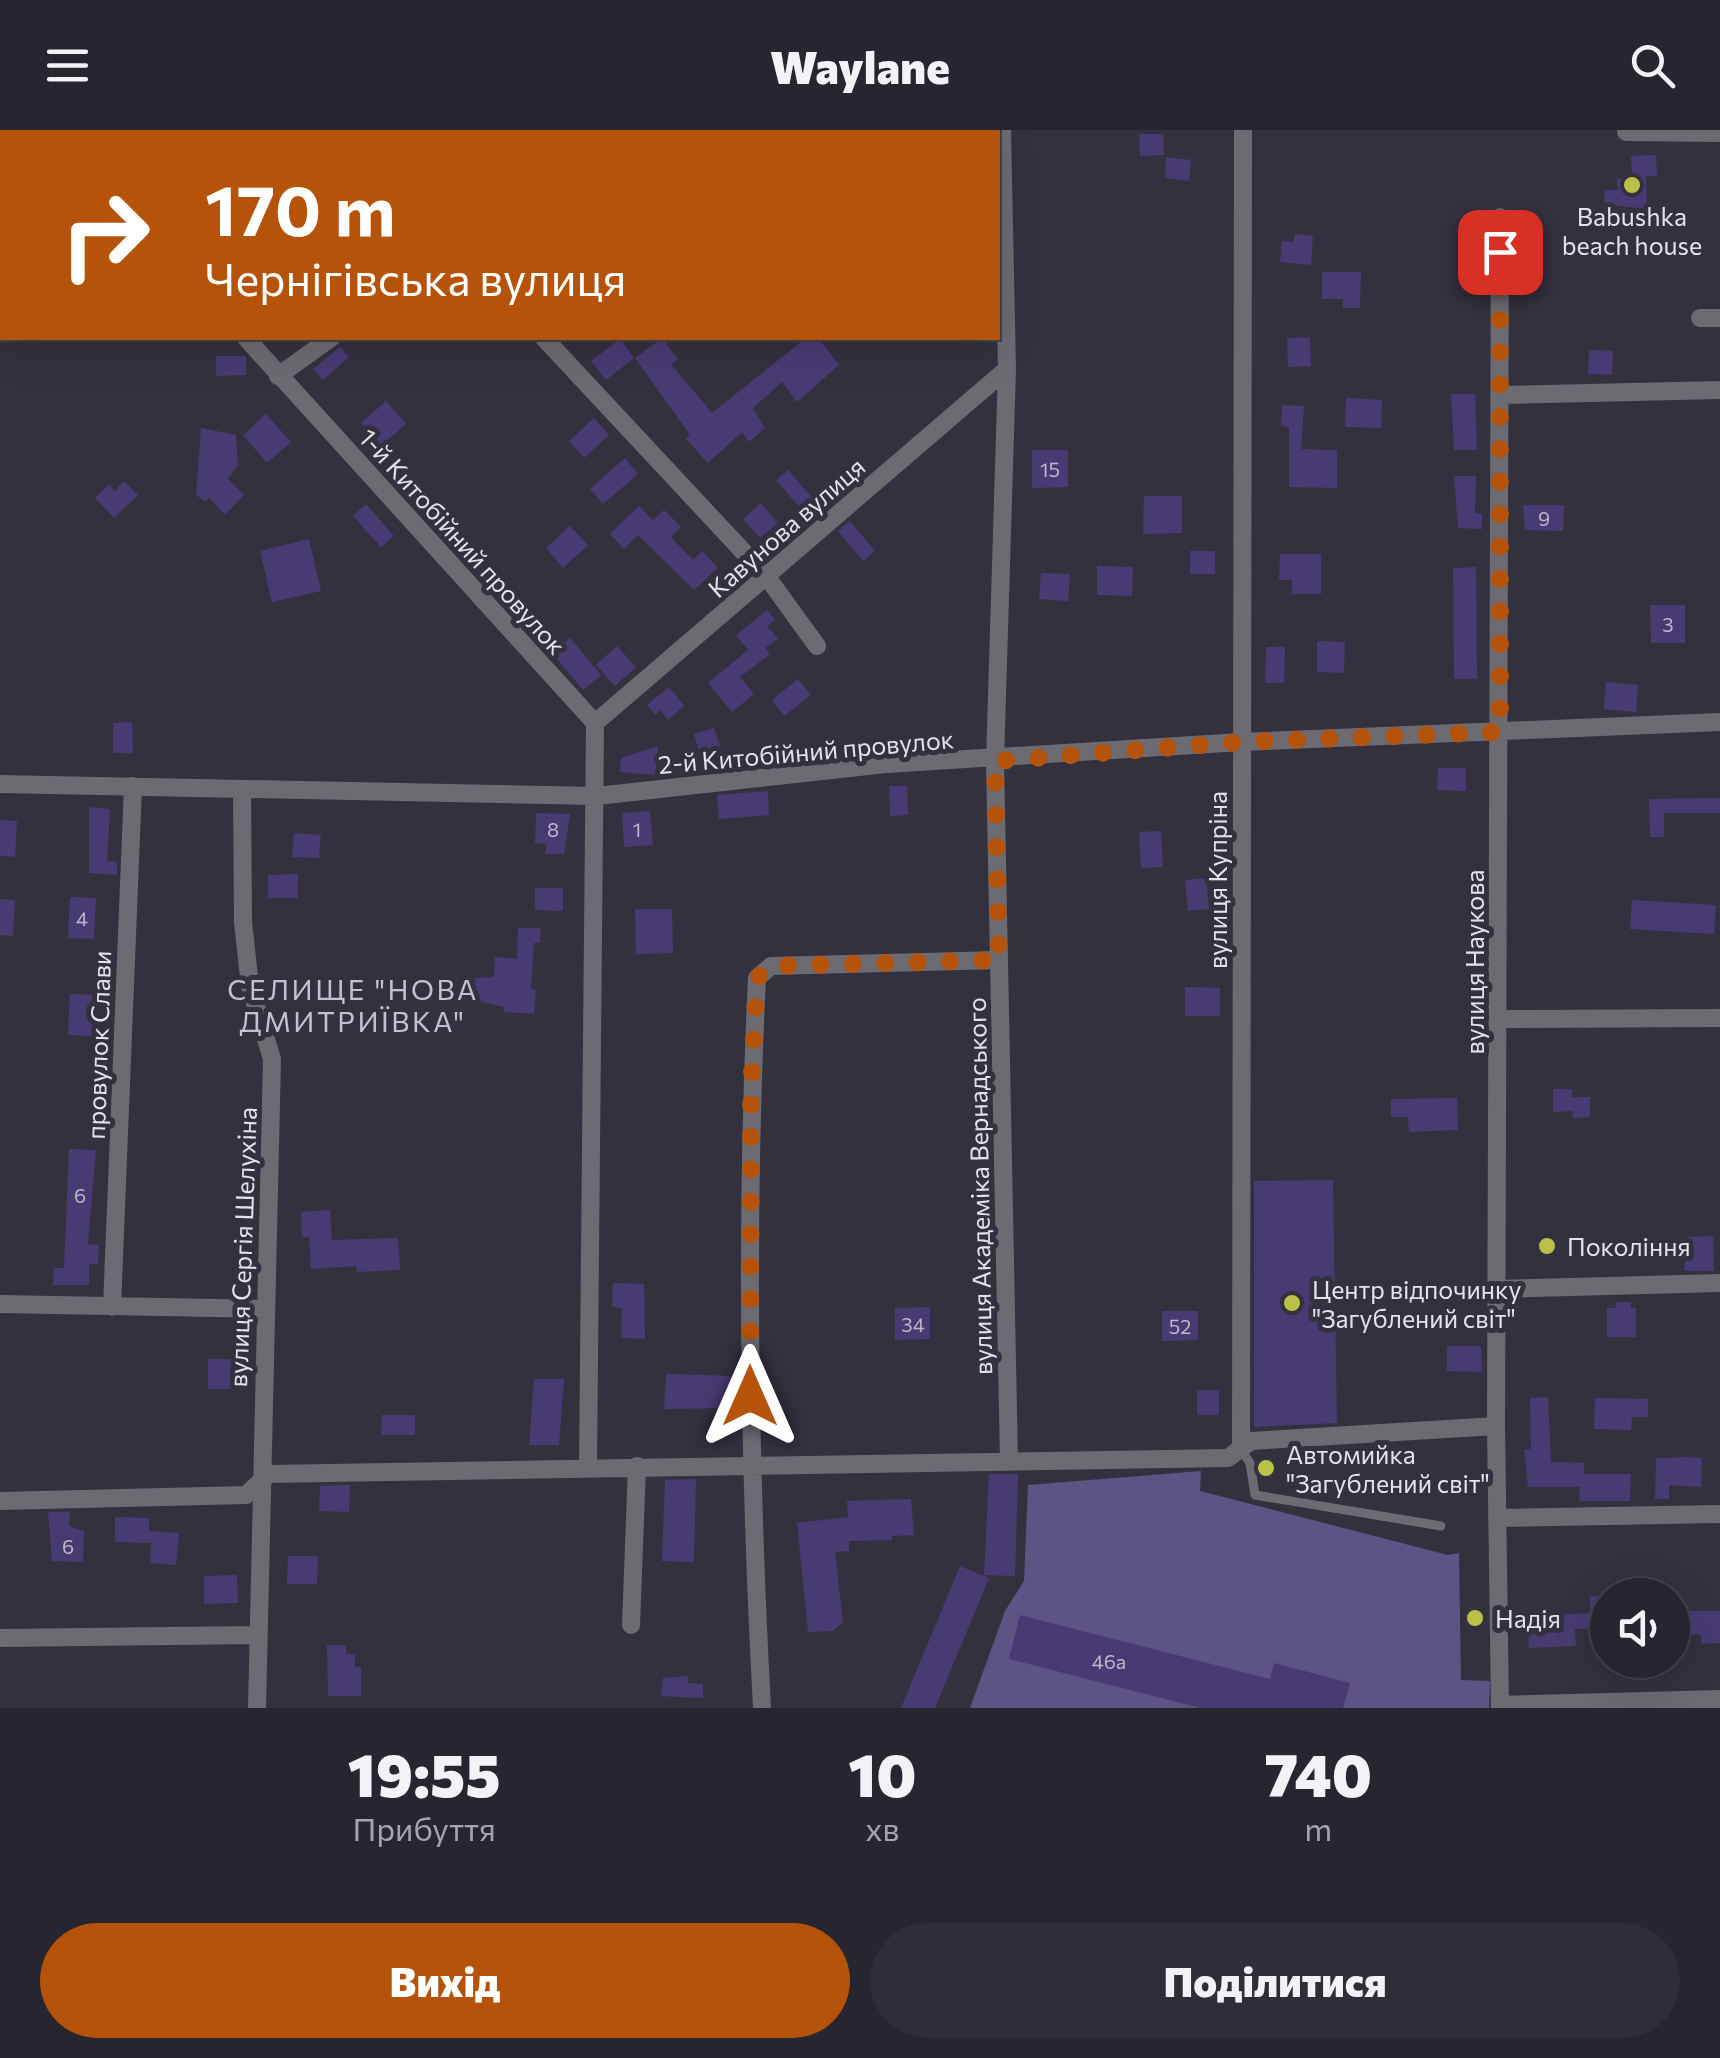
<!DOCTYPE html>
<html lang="uk">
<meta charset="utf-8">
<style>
:root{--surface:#27252f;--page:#2f2d37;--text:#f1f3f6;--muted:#a4a5aa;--line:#43424b;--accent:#b45309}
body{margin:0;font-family:Commissioner,sans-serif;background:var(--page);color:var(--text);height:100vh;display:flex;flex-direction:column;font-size:38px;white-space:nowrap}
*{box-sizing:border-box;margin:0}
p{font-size:32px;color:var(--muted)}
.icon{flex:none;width:55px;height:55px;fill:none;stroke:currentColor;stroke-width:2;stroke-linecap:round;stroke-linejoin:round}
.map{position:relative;height:1578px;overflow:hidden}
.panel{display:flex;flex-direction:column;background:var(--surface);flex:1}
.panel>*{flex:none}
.banner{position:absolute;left:0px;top:0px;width:1000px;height:210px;box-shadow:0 10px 40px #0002,0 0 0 2px var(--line);background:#b45309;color:#fff;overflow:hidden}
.buttons{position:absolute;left:1590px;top:1448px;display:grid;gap:20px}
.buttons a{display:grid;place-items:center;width:100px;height:100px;border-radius:50%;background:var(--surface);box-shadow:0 10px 40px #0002,0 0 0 2px var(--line);font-size:50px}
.pin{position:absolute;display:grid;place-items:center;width:85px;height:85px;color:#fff;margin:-42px;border-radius:20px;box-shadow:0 5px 15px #0006}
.me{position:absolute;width:110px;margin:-55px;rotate:0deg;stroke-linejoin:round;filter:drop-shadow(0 0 8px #0008)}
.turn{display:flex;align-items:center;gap:35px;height:210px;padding:0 40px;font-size:45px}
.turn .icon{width:130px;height:130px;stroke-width:2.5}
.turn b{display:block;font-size:70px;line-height:85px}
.eta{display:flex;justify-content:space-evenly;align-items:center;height:170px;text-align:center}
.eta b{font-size:60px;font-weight:800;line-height:70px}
.action{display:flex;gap:20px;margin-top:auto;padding:20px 40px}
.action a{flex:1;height:115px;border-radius:60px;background:var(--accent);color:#fff;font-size:40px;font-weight:800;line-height:115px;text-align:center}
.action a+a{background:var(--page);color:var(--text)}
header{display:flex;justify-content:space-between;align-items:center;height:130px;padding:0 40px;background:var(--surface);font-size:45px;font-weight:800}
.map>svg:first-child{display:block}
.green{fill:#5d5384}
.building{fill:#483b73}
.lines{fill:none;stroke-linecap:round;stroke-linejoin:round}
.lane{stroke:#6c6b72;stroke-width:9}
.street{stroke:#6c6b72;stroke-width:18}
.route{stroke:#b45309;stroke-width:18;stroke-dasharray:0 32.4}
.poi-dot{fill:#b9c146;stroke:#34313f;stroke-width:4}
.labels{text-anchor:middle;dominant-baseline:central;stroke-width:10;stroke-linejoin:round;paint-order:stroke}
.number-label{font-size:20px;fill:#bcb8cd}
.poi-label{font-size:25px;fill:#e3e2eb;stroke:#34313f;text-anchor:start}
.street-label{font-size:25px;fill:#e3e2eb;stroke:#34313f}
.neighbourhood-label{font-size:28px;letter-spacing:2.5px;fill:#c3c1d1;stroke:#34313f}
</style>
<header><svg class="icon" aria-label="menu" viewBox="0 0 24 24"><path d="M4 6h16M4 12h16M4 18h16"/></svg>Waylane<svg class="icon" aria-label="search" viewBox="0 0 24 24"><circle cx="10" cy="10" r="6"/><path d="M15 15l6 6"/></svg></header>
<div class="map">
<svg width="1720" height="1578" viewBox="0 0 1720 1578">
<rect width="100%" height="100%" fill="#34313f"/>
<path class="green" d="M1201,1341L1200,1361L1448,1425L1459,1423L1461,1550L1490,1551L1489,1578H970L1005,1481L1024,1451L1028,1355Z"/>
<path class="building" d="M1139,4H1163L1164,25L1140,26Z
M1656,25L1657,46H1646L1647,79L1605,74L1604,60H1618L1617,49L1632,48L1631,26Z
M1166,27L1191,30L1189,51L1165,48Z
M1295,104L1313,106L1311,135L1280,132L1282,111L1294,112Z
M1322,142H1361L1360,178H1343V169H1322Z
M1310,207L1311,236L1288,237L1287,208Z
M662,208L678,229L671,234L712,283L806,208H818L839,235L797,272L782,252L753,278L765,298L749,312L742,302L708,333L686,309L690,305L635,228Z
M620,209L634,228L606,250L591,231Z
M340,217L349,227L323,250L313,239Z
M1589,220L1613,221L1612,245L1588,244Z
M216,226H246V245L216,246Z
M1451,264H1475L1477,320H1454Z
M1346,268L1382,270L1381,298L1345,297Z
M386,271L406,294L381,316L361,293Z
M1282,275L1304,276L1301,319L1337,320V358L1289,357V297L1281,296Z
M266,284L291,312L267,333L243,305Z
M594,288L609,305L584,328L569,311Z
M201,298L236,305L238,335L228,349L244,365L225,385L209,368L205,371L196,365Z
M1032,320H1068V357L1032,358Z
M625,328L638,344L603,374L590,359Z
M788,340L813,369L801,379L776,350Z
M1454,346H1476L1475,383L1482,384V399L1458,398Z
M124,351L138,365L114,388L95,368L109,354L115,361Z
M1144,366H1182V403L1143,404Z
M761,373L778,393L760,408L743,389Z
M366,374L394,406L381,417L353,386Z
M1523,375H1564L1563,401L1525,400Z
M639,376L653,390L664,380L681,397L671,407L693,430L702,421L718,438L694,460L638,405L624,419L610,404Z
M850,391L875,421L863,431L838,401Z
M570,396L588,415L563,438L546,418Z
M309,409L321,461L272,472L260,421Z
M1190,421H1215V444H1190Z
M1280,424H1321V464H1292V450H1279Z
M1097,436L1133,437L1132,466L1097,465Z
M1476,437L1477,549H1454L1453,438Z
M1041,443L1070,444L1068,471L1039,469Z
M1650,475H1685V513H1651Z
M767,480L775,490L767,496L778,509L765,518L770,524L740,547L754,564L732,582L708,553L748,520L736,505Z
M570,508L601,545L583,560L552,523Z
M1317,511L1345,512L1344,543L1317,542Z
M617,516L636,537L615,556L596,535Z
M1266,517H1285L1284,553H1265Z
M798,549L811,565L784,586L772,570Z
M1606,552L1638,555L1636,582L1604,579Z
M669,557L684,576L668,590L660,580L655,585L647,575Z
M132,592L133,623H113V593Z
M714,598L726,633L705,640L694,604Z
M658,616L655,645L620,642L621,628Z
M1438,638H1466V661L1437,660Z
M889,656H907L908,685L890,686Z
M768,661L769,685L719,689L717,665Z
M1720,668V683H1664V707H1650L1649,669Z
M89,677L110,679L107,731L117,732V745L89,743Z
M650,681L653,715L624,717L622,683Z
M536,683L570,684L564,724H545L546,714L535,713Z
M0,690L17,691L15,727L0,726Z
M1161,701L1163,737L1141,738L1139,702Z
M294,703L321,705L319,728L292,727Z
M298,744V768H268V745Z
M1206,748L1209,779L1188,781L1185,750Z
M535,758H563V781L535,780Z
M70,767L96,768L94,809L68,808Z
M0,769L15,770L13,806L0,805Z
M1632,770L1716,775L1714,804L1630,799Z
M635,779H672L673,823L636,824Z
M518,798H541L540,813H534L531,859L536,860L534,884L504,882V877L474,870L475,848L494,847L495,827L517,829Z
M1185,857L1220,858V886H1185Z
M70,864L95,865L93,906L68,905Z
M1553,959H1572V967H1590V987L1573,988V981L1553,982Z
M1457,968L1458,1000L1409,1002L1408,987H1391V969Z
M69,1019L96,1020L88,1114L99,1115L98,1134H89V1155H53L54,1138H64Z
M1333,1050L1337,1293L1254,1297V1051Z
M330,1080L332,1110L398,1108L400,1140L357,1142L356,1136L311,1139L309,1107H302L301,1082Z
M1713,1106L1714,1141H1684L1688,1107Z
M613,1153L644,1154L645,1209L621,1208L622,1178L612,1177Z
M1615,1172H1631V1178H1636V1207H1607V1178H1616Z
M930,1177V1209L895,1210V1178Z
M1162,1181H1198V1210L1162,1211Z
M1447,1216H1481L1482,1242L1447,1241Z
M208,1229H242V1259H208Z
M666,1244L738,1246L739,1278L664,1279Z
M534,1249H564L559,1315H529Z
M1197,1260H1219V1285H1197Z
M1548,1267L1551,1332L1584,1333V1344H1631L1630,1371H1579L1580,1357H1528L1524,1319H1531L1530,1268Z
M1595,1268L1648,1269V1287H1632L1631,1300L1594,1299Z
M382,1285H415V1305H381Z
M1687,1327L1702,1328L1701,1357L1669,1355V1369H1655L1656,1328Z
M989,1344H1018L1015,1446L984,1445Z
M696,1349L694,1432L662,1431L665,1350Z
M350,1355L349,1382L319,1381L320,1356Z
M911,1369L914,1405L892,1406V1410L849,1411V1421L835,1422L843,1492L833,1501L808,1502L797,1393L848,1387L847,1371Z
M48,1382H70L69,1396L84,1401L83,1432L52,1431Z
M115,1387L149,1388V1401L179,1403L176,1435L150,1433L151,1413L115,1412Z
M288,1426H318L317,1454H287Z
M960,1436L989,1448L935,1578H901Z
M237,1445L238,1473L204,1474V1446Z
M1590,1466H1608V1498L1575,1499L1576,1516L1529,1518L1527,1486L1590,1483Z
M1672,1474L1688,1475L1687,1481H1720V1513L1701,1514V1505L1672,1503Z
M1020,1485L1270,1549L1274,1533L1350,1553L1343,1578H1200L1009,1529Z
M327,1515H346V1524H355V1537H361V1566H328Z
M688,1546V1553L703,1554V1568L661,1566L663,1548Z"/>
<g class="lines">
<path class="lane" d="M1241,1320L1250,1333L1255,1365L1441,1396"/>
<path class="street" d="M1002,0L1007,239L995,631L1009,1331
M229,2V0
M609,2L622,0
M1626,2L1720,3
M0,168L2,169
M1700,188H1720
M246,208L595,593L588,1336
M544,208L767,447L817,516
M278,246L331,208
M1500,265L1720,260
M595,593L1007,239
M0,654L597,666L886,634L1241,612L1720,592
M242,661L243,792L250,856L272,929L257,1578
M1499,889L1720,888
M1497,1159L1720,1153
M0,1174L264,1179
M112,1177L133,656
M1241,1320L1243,0
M0,1371L246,1365L269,1344L1228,1328L1251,1311L1496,1296
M1497,1388L1720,1384
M631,1495L637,1336
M0,1508L258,1505
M1500,1575L1720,1569
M762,1578C749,1335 745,1092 757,848L771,836L999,830
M1500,1578L1496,1296L1500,87"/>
</g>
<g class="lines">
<path class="route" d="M750,1266L751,962L757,848L771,836L999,830L995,631L1241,612L1500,602V122"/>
</g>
<g class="poi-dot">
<circle cx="1632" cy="55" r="10"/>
<circle cx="1547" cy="1116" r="10"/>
<circle cx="1292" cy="1173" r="10"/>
<circle cx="1266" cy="1338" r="10"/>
<circle cx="1475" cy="1488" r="10"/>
</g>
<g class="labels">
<g class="number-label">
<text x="1050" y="339">15</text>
<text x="1544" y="388">9</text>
<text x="1668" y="494">3</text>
<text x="553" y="699">8</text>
<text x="637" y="699">1</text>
<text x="82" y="788">4</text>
<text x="80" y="1065">6</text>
<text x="913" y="1194">34</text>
<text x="1180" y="1196">52</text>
<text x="68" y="1416">6</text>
<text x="1109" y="1531">46а</text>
</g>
<g class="poi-label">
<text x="1632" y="86" text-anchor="middle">Babushka<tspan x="1632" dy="29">beach house</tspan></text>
<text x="1567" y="1116">Покоління</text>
<text x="1312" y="1159">Центр відпочинку<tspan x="1312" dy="29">"Загублений світ"</tspan></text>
<text x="1286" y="1324">Автомийка<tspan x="1286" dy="29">"Загублений світ"</tspan></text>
<text x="1495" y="1488">Надія</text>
</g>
<g class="street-label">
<text transform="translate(786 397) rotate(-41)">Кавунова вулиця</text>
<text transform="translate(463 411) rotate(48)">1-й Китобійний провулок</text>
<text transform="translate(806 621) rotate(-5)">2-й Китобійний провулок</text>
<text transform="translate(1217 750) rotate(-90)">вулиця Купріна</text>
<text transform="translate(1474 832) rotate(-90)">вулиця Наукова</text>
<text transform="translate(98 915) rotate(-88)">провулок Слави</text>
<text transform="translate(979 1056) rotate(-91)">вулиця Академіка Вернадського</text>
<text transform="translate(242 1117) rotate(-88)">вулиця Сергія Шелухіна</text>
</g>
<g class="neighbourhood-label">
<text x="353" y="859">СЕЛИЩЕ "НОВА<tspan x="353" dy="32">ДМИТРИЇВКА"</tspan></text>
</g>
</g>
</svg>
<div class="buttons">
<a><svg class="icon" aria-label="sound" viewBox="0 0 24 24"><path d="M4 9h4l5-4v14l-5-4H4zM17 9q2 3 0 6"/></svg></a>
</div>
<div class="pin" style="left:1500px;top:122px;background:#d93025"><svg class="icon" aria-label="arrive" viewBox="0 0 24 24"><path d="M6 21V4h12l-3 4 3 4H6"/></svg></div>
<svg class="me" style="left:750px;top:1266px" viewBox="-20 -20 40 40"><path d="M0-17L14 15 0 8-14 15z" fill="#b45309" stroke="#fff" stroke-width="4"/></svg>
<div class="banner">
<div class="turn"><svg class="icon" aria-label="right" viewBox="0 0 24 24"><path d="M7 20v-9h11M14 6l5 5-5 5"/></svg><div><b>170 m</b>Чернігівська вулиця</div></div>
</div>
</div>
<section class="panel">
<div class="eta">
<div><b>19:55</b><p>Прибуття</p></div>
<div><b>10</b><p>хв</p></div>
<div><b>740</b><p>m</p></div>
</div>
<div class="action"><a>Вихід</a><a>Поділитися</a></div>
</section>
